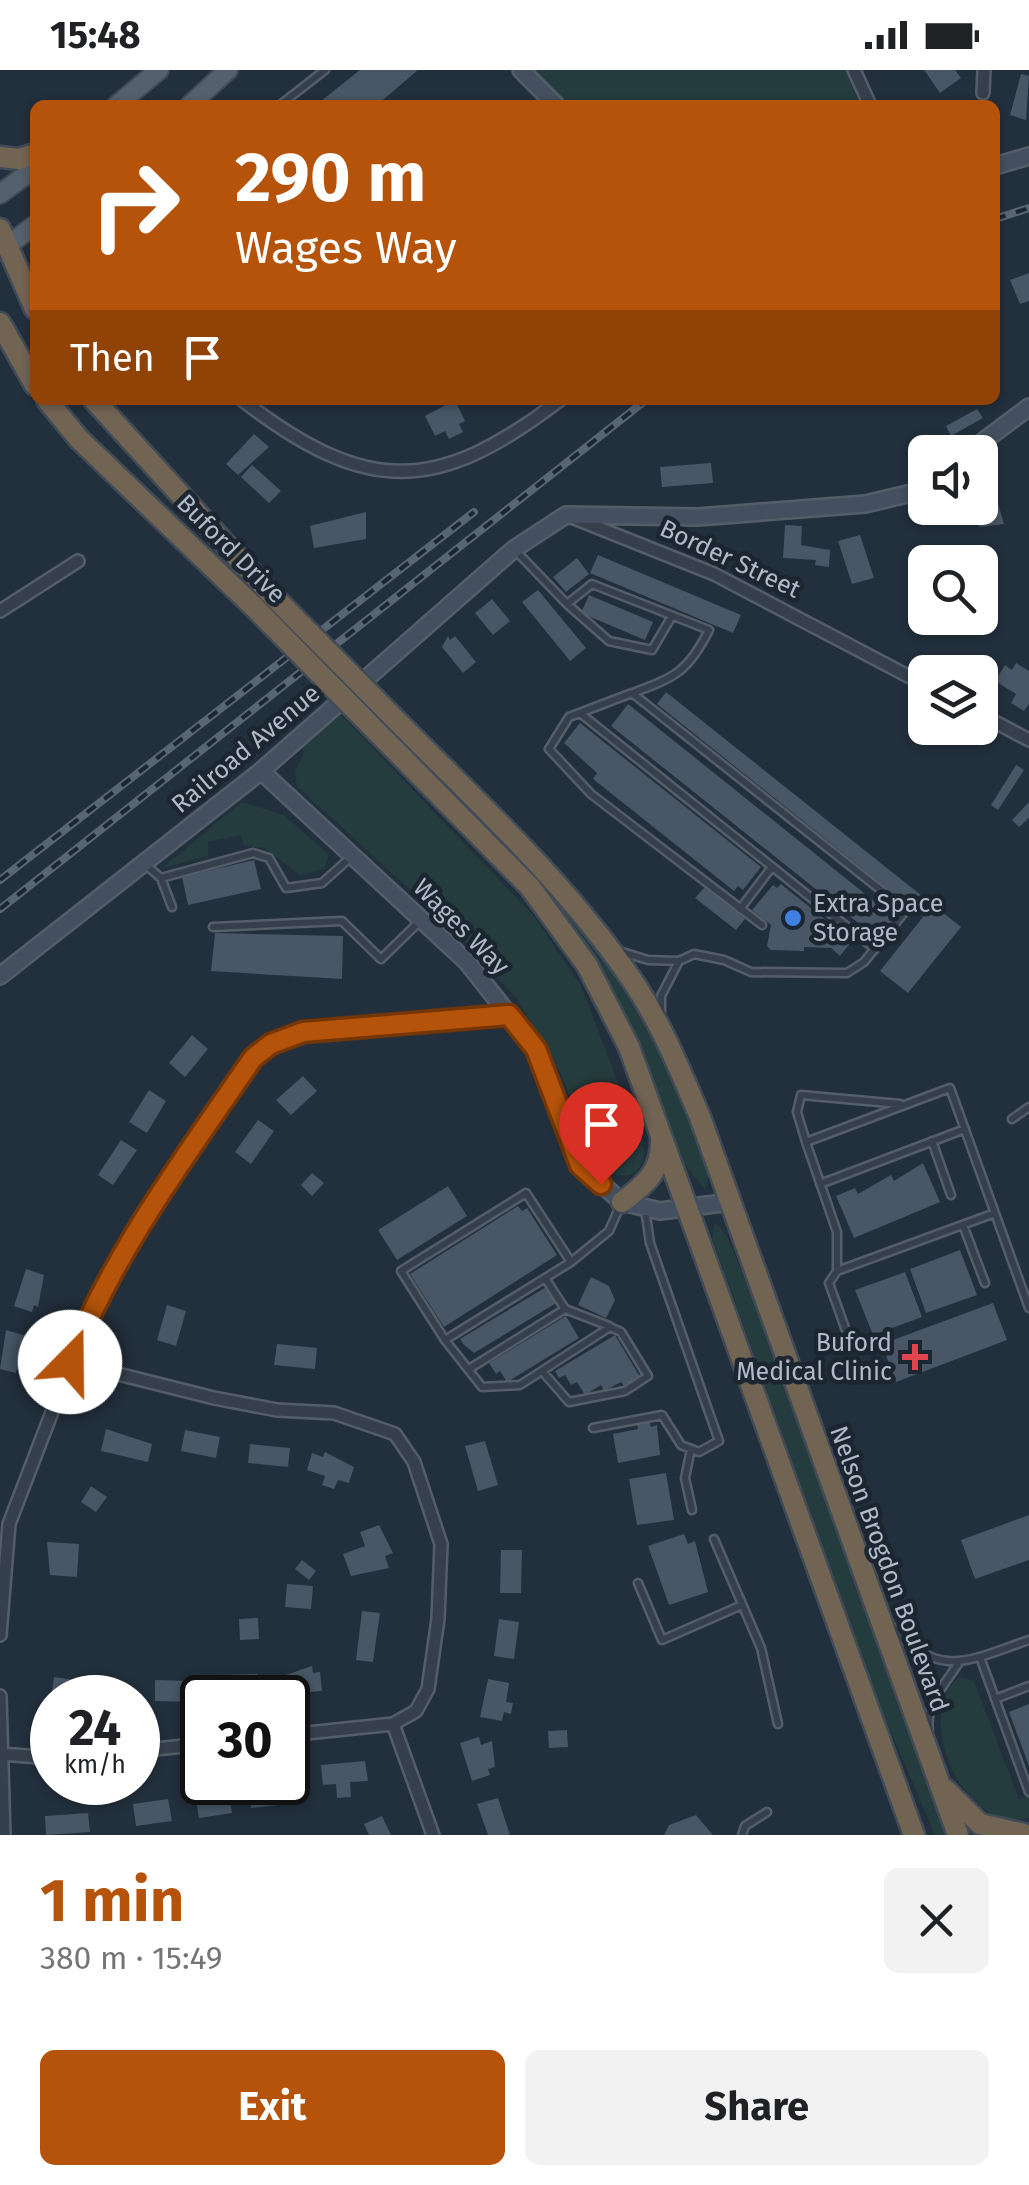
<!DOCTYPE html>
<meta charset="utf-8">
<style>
:root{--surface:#fff;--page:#f2f2f2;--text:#202124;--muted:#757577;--accent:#b45309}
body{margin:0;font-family:"Fira Sans",sans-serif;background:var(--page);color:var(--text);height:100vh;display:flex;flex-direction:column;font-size:38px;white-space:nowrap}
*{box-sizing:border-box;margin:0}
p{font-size:32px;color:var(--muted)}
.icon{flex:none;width:55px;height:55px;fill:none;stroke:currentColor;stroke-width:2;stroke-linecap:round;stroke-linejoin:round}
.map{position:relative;height:1765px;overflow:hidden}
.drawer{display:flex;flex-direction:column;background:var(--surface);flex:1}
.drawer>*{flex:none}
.banner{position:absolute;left:30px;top:30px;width:970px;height:305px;border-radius:15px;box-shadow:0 2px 8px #0004;background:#b45309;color:#fff;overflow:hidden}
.buttons{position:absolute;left:908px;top:365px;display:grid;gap:20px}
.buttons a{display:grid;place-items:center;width:90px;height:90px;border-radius:15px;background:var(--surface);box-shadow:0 2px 8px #0004;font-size:50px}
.speed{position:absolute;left:30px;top:1605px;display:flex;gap:20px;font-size:50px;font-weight:700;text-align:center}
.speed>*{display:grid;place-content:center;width:130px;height:130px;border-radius:50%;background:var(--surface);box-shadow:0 2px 8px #0004;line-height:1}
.speed small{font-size:25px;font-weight:400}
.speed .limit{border:5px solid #111;border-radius:15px;background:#fff;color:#111}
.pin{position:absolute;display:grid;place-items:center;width:85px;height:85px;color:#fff;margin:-102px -42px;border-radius:50% 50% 50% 0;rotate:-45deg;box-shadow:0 0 10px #0007}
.pin .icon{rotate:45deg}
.me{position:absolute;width:110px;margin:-55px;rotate:22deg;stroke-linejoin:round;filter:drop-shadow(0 0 8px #0008)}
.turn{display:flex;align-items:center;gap:35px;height:210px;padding:0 40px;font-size:45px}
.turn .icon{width:130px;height:130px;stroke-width:2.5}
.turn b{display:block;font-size:70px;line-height:85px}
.then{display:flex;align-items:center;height:95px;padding:0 40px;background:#0003;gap:20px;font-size:38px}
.round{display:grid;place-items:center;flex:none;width:105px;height:105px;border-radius:15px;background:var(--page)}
.head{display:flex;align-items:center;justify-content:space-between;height:170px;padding:0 40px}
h1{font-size:60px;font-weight:700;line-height:75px;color:var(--accent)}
.primary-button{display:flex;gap:20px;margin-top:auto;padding:20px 40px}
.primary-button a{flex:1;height:115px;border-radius:15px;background:var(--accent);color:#fff;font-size:40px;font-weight:700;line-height:115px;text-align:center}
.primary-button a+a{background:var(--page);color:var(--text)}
.status{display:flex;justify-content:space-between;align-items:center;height:70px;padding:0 50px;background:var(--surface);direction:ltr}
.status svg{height:28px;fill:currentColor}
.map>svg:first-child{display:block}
.green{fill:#243c3d}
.building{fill:#485665}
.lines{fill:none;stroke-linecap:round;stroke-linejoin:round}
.lane-casing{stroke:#545e6a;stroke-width:11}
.street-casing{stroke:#545e6a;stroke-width:16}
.secondary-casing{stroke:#545e6a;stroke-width:20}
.primary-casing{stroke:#3f4a55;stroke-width:22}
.highway-casing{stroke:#414b57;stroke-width:25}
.lane{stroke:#36404c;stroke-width:6}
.street{stroke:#36404c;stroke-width:11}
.secondary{stroke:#44505f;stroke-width:15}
.primary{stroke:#54606c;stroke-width:18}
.highway{stroke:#726453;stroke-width:20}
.rail-casing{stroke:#586573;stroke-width:8}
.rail{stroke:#1b2631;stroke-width:4;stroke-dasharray:11;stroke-linecap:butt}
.highway-bridge-casing{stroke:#414b57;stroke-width:25;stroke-linecap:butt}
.highway-bridge{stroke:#726453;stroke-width:20}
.route-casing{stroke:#753606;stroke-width:25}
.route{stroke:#b45309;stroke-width:18}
.shop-dot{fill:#3f7fe0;stroke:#1b2631;stroke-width:4}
.health-dot{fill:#e0444e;stroke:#1b2631;stroke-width:4}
.labels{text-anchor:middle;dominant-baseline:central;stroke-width:9;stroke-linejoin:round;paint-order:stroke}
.street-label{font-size:25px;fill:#b1bbc8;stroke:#1b2631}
.poi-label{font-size:25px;fill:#b1bbc8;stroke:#1b2631;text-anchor:start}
</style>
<div class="status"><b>15:48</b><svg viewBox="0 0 49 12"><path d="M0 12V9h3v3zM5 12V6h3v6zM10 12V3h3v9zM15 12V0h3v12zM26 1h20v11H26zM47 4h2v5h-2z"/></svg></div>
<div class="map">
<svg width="1029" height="1765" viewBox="0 0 1029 1765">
<rect width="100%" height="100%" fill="#222f3c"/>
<path class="green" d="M526,0H855L872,35H558Z
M339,643L534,846L581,916L645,1083C639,1113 615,1110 596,1092L561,1004L517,929L460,866L297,716L295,701L304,682L301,677Z
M242,732L284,745L329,785L324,799L301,806L265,778L244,776L241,765L208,772V786L161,799Z
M572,842C607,886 729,1068 705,1120L685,1095L632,956L565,847Z
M715,1152L727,1166L792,1322L946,1765H935L880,1637L712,1168Z
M960,1607L974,1611L1019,1729L1029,1727V1748C960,1765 912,1640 960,1607Z"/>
<path class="building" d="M360,0H418L377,35H316Z
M924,0H955L961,8L940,23Z
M1021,4L1029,6L1026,50L1010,45Z
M1029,203V231L1020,234L1010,210Z
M455,330L465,351L459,354L463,362L449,369L445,361L435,366L425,346Z
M977,339L983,348L951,366L946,356Z
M254,364L269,377L238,405L226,394Z
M711,393L713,413L662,417L660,397Z
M252,395L281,421L269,433L241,407Z
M994,419L1004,454L979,457L974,438H980V423Z
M366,442V469L314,478L310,456Z
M785,455L802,456L801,475L830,480L829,497L815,495L816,490L783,488Z
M860,465L874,508L852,514L838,471Z
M598,485L741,545L733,563L590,503Z
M577,488L589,504L566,522L553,507Z
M538,520L586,578L570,591L522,532Z
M589,525L653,552L645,570L581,543Z
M492,529L510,551L493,565L475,543Z
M448,566L450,570L455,566L476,592L463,603L442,577Z
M1016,593L1029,601V634L1024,641L1011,633L1016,624L995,611L1005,595L1012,600Z
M666,622L961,857L908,923L880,901L923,847L657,634Z
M628,634L894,847L877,868L611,656Z
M580,653L761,797L743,820L738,816L734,821L593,709L597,703L564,673Z
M1016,695L1024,700L998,740L991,735Z
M1029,732V748L1019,757L1012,750Z
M254,790L261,819L188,835L182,807Z
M781,814L852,871L840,886L831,878L804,877V881L771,880L767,876L771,855L752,840L773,815L777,818Z
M705,817L745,849L736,860L695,828Z
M215,863L343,866L342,909L211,901Z
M192,965L208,979L185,1007L169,993Z
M303,1006L317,1021L291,1045L276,1030Z
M149,1020L166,1031L147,1063L129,1052Z
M258,1050L274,1061L251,1094L235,1082Z
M121,1070L137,1080L113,1115L98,1105Z
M923,1093L940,1132L854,1168L836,1126L855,1118L858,1124L891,1105L894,1111Z
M312,1103L324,1113L312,1126L301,1115Z
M448,1116L467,1146L397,1190L378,1160Z
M518,1136L522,1141L527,1138L557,1185L444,1257L410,1204Z
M960,1180L977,1225L926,1243L910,1199Z
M26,1199L44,1205L38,1237L34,1235L32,1242L14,1236Z
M905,1202L922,1247L873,1265L855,1220Z
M591,1207L609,1216L615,1230L606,1248L578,1235Z
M548,1216L558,1232L474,1283L463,1274L460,1269Z
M993,1233L1007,1270L896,1312L882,1274Z
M167,1235L186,1241L176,1276L157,1270Z
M566,1246L579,1268L507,1312L500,1301L496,1304L489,1293Z
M6,1260L26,1266L16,1303L0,1299Z
M615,1265L640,1307L624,1316L621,1312L604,1321L601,1315L585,1325L577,1312L571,1315L565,1305L559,1308L555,1301Z
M277,1274L317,1278L315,1299L274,1295Z
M649,1351L651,1357L657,1355L660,1385L618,1393L613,1364L638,1359L637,1353Z
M106,1359L152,1374L148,1392L101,1381Z
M185,1360L220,1367L216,1388L181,1381Z
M485,1371L498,1415L478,1421L465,1376Z
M250,1374L290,1378L288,1397L248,1393Z
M325,1382L354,1397L349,1413L338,1410L334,1419L322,1415L325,1406L307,1400L312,1383L323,1387Z
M666,1403L674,1450L637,1455L629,1409Z
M91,1416L107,1427L96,1442L81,1432Z
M1029,1445V1490L975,1509L961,1470Z
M379,1455L393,1483L385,1486L389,1498L351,1506L343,1484L365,1476L360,1462Z
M684,1464L688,1474L695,1471L708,1522L669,1535L648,1476Z
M47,1472L79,1474L77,1507L50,1505Z
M501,1480H522L521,1523H500Z
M302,1490L316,1501L309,1510L295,1499Z
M287,1514L313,1516L311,1539L285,1537Z
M362,1541L380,1543L373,1592L356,1590Z
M258,1548L259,1569L240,1570L239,1549Z
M499,1549L519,1552L514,1589L494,1586Z
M312,1596L313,1603L320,1602L322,1621L285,1624L283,1606Z
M257,1604V1624L219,1625L218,1605Z
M54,1607L88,1612L87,1626L51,1628Z
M98,1607L114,1609L113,1627L96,1626Z
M488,1609L509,1613L506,1632L513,1633L511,1644L504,1642L502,1651L480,1647Z
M155,1610L193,1611L192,1632L155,1631Z
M1029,1634V1696L1009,1642Z
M567,1660L568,1677L549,1678L548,1661Z
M479,1667L481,1675L492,1671L495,1697L488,1699L490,1705L472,1711L460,1673Z
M365,1691L368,1711L350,1712L351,1727L337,1728L336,1714L323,1715L321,1695Z
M294,1715L296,1733L251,1738L249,1720Z
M229,1724L232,1743L199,1748L196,1729Z
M498,1728L510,1765H488L477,1734Z
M168,1729L172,1751L136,1756L133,1734Z
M88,1743L90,1762L46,1765L45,1746Z
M696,1745L713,1765H664L669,1755Z
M382,1746L391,1765H369L364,1754Z"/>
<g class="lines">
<defs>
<path id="lane" d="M280,35L325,0
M514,479L567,534L592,514L709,560C688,602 675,607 633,623
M567,534L609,571L652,580L672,546
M580,643L875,879
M146,795L161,808L253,783L269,788L286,818L322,813L351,787
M161,808L172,837
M740,839L772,797
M213,857L342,851L381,889L421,850
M619,881L648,890L679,891L694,884L724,890L751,902L847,903L864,892L906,840L632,623L569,647L549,679L591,724L762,855
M661,943V926L679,891
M1012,1049L1029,1037
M932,1071L951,1125
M806,1072L797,1042L801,1025L900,1034
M820,1114L965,1059
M963,1155L985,1213
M837,1201V1162L806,1072L950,1018L1029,1238
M545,1208L565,1239
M849,1269L829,1213L837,1201L995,1143
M445,1270L401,1201L526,1123L571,1192
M469,1299L565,1239L609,1256
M542,1301L569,1332L625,1321L648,1306L621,1262L610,1257L520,1315L482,1317L445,1270L571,1192L609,1161L621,1134
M593,1358L662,1345L681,1375L699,1382L719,1371L650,1173L645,1139
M691,1379L685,1408L692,1440
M714,1469L761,1578L778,1654
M638,1513L662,1570L742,1535
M891,1556C939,1611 970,1590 1029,1570
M980,1587L1029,1722
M995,1629L1029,1616
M929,1660C925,1635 945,1614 958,1594
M742,1765L745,1756L767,1742"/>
<path id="street" d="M854,0L870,35
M983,23L984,0
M242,330C367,426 437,424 560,330
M574,448L714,504L925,615
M0,541L78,491
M980,644L1029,670
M70,1292L214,1328L277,1340L334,1343L395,1364L414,1392L441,1474L438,1549L428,1619L416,1641L393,1654L288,1665
M0,1565L9,1454L95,1230L133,1161L253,988L271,974L303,963L509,945
M0,1626L4,1765
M393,1654L433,1765
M138,1681L202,1674
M1,1684L52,1688"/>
<path id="secondary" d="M521,0L556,35
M995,96L1029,86
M969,382L1029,337
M261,701L467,892L536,979L580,1095L622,1132L660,1141L731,1132
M0,906L261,701L514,479L566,445L698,447L865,434L916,422L925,416"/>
<path id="primary" d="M117,35L159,0
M190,35L228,0
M0,124L35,98
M7,176L35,155"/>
<path id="highway" d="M0,87L19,89L35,84
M0,159L35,239
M0,253L35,315
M47,330L79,369L255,538
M94,330L270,523
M397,651C479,734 566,813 632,910C661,953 680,1000 700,1047L958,1765
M379,664L530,817L587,895L629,977L914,1765
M622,1132C646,1114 663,1100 661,1067
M946,1720L980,1754L1024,1764"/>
</defs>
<use href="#lane" class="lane-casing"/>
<use href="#street" class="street-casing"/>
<use href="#secondary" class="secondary-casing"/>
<use href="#primary" class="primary-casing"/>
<use href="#highway" class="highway-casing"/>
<use href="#lane" class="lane"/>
<use href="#street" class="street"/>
<use href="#secondary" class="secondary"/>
<use href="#primary" class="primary"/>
<use href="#highway" class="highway"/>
<defs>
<path id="rail" d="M995,149L1029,138
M0,810L474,442
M0,839L646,330"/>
</defs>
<use href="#rail" class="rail-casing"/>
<use href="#rail" class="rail"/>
<defs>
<path id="highway-bridge" d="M270,523L397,651
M255,538L379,664"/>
</defs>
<use href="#highway-bridge" class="highway-bridge-casing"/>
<use href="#highway-bridge" class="highway-bridge"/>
</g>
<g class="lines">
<defs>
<path id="route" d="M70,1292C115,1180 185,1087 253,988L271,974L303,962L509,945L536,979L580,1095L601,1114"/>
</defs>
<use href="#route" class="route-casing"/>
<use href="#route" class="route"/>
</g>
<circle class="shop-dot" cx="793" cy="848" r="10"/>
<path class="health-dot" d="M910 1272h10v10h10v10h-10v10h-10v-10h-10v-10h10z"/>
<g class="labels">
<g class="street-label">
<text transform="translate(231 479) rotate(45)">Buford Drive</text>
<text transform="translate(730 489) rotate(25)">Border Street</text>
<text transform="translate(246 679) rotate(-40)">Railroad Avenue</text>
<text transform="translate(461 857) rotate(45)">Wages Way</text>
<text transform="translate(889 1499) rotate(70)">Nelson Brogdon Boulevard</text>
</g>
<g class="poi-label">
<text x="813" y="834">Extra Space<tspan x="813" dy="29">Storage</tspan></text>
<text x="892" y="1273" text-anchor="end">Buford<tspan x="892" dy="29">Medical Clinic</tspan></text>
</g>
</g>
</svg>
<div class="buttons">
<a><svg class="icon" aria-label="sound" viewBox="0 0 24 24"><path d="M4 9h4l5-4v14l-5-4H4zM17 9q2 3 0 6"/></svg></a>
<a><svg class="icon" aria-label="search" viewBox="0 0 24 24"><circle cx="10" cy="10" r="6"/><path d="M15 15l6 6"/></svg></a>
<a><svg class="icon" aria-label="layers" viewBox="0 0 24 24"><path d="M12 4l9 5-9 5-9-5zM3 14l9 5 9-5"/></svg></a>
</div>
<div class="speed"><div>24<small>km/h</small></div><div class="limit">30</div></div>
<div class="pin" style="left:601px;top:1114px;background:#d93025"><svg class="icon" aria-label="arrive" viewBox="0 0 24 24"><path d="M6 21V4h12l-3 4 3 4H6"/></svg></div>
<svg class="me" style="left:70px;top:1292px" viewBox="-20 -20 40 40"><circle r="19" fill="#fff"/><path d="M0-13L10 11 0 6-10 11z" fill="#b45309"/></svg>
<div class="banner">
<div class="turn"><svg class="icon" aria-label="right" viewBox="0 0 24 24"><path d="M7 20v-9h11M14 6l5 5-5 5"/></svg><div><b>290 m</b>Wages Way</div></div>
<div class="then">Then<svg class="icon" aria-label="arrive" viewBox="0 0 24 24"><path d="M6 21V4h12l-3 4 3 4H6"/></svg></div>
</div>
</div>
<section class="drawer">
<div class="head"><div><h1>1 min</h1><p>380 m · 15:49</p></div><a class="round"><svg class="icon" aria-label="close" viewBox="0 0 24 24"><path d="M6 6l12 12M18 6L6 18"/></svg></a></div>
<div class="primary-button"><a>Exit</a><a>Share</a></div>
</section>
